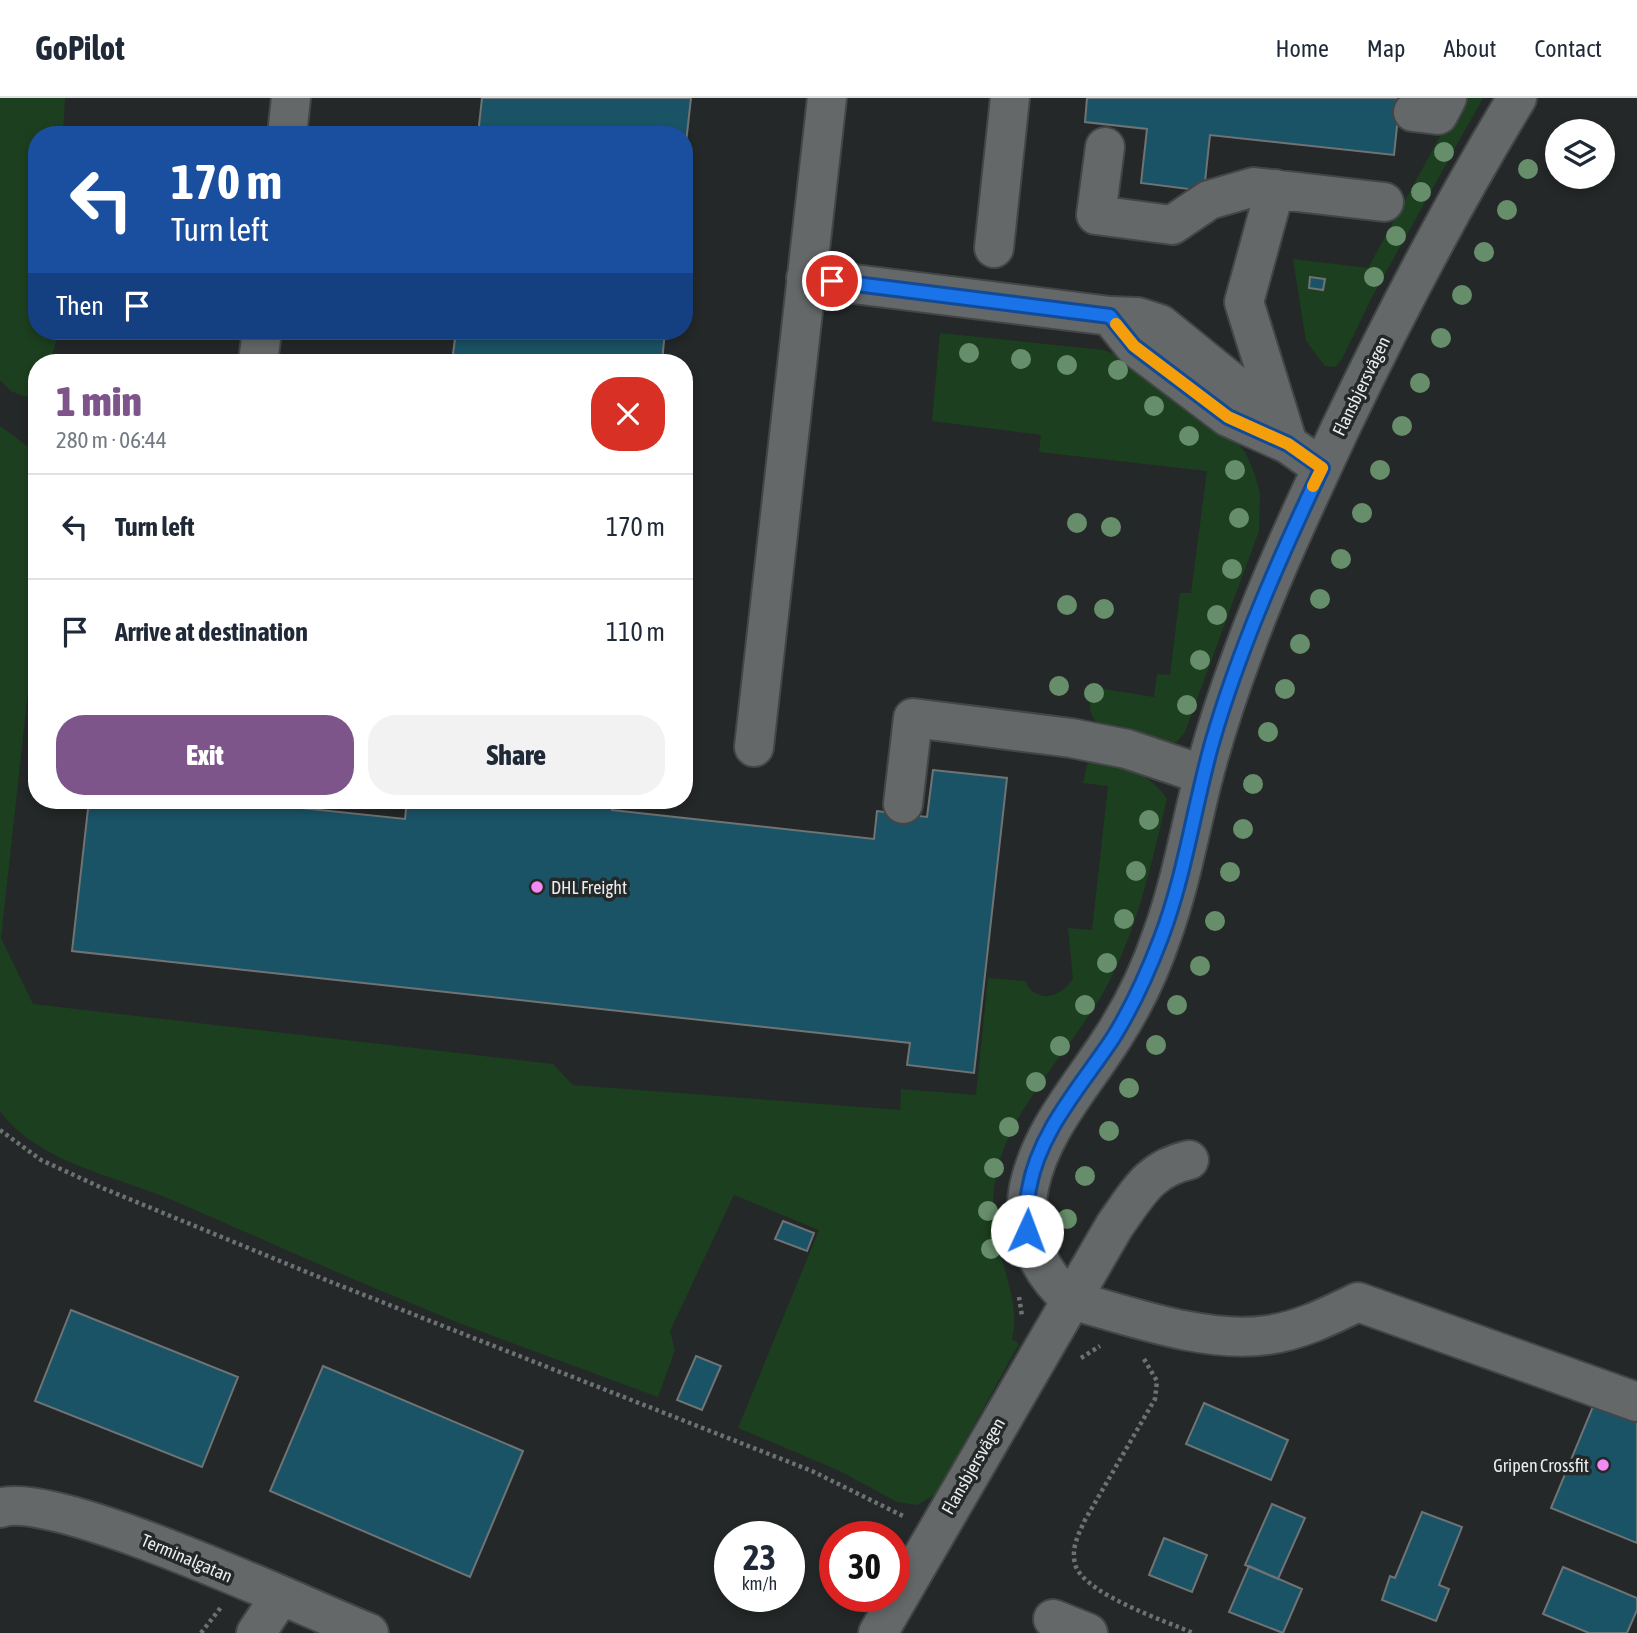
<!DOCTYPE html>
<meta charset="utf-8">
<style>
:root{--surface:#fff;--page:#f2f2f3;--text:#1f2937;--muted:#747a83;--line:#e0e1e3;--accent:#7e558b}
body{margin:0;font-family:"Asap Condensed",sans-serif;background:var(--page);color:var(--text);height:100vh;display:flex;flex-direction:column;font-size:26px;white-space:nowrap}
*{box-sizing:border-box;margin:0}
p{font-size:23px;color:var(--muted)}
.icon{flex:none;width:38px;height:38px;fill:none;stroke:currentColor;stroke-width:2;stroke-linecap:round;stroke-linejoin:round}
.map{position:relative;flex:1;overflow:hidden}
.details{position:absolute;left:28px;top:256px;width:665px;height:455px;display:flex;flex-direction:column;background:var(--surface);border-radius:28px;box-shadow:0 4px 10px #0003}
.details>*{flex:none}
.hud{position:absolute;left:28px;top:28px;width:665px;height:214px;border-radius:28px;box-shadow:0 4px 10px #0003;background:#1a4fa0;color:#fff;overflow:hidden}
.buttons{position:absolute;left:1545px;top:21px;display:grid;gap:14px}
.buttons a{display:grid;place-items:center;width:70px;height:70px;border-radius:50%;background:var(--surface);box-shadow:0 4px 10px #0003;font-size:35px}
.speed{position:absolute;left:714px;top:1423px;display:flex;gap:14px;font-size:35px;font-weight:700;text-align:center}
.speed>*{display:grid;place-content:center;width:91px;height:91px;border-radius:50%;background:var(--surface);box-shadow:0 4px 10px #0003;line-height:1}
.speed small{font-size:18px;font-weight:400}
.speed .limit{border:10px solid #d22;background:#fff;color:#111}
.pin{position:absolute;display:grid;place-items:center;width:60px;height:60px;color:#fff;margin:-30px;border:4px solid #fff;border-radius:50%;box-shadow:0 2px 7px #0007}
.me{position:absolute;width:77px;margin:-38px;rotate:2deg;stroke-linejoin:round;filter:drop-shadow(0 0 5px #0008)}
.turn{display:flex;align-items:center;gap:24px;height:147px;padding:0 28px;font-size:32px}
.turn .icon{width:91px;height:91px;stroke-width:2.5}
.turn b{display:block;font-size:49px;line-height:60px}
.then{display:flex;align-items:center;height:66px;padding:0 28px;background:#0003;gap:14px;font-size:26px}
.round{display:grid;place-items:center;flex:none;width:74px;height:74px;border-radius:28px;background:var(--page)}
.summary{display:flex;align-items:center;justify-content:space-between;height:119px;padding:0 28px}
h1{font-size:42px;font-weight:800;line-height:52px;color:var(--accent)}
.button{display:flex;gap:14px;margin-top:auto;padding:14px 28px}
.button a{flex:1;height:80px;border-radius:28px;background:var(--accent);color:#fff;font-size:28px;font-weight:800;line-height:80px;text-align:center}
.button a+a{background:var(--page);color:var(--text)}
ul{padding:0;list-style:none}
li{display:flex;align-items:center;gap:21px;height:105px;padding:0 28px;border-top:2px solid var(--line)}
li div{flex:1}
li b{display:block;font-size:26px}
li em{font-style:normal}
header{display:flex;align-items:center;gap:42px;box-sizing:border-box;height:98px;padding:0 35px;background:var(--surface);border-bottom:2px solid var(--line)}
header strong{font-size:33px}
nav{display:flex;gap:38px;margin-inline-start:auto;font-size:24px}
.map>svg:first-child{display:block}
.green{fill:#1c3f1f}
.building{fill:#1a5366;stroke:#707374;stroke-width:2}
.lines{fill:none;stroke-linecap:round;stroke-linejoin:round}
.minor-casing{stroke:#434646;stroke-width:42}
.path{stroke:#6e7171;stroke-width:4.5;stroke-dasharray:3.5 3.5;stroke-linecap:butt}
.minor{stroke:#646868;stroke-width:38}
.tree{fill:#678e6a}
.route-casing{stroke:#114b97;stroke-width:18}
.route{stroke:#1a73e8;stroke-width:12}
.slow{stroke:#f59e0b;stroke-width:12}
.poi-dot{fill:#f38af2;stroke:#252828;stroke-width:2.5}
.labels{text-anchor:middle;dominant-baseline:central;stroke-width:7;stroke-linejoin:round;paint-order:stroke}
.street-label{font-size:18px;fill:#ebeded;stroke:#252828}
.poi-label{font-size:18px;fill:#ebeded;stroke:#252828;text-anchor:start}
</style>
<header>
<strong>GoPilot</strong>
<nav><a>Home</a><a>Map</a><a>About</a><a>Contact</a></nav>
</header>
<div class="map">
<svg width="1637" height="1535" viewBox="0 0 1637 1535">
<rect width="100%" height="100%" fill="#252828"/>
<path class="green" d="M0,0H65L63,37H37V233H59L50,264H37V293L26,299L11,293L0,282Z
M1461,0H1483L1372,199L1342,261L1335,269L1325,268L1306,243L1293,161L1368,170Z
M940,235L1104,252L1120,258L1222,340L1228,334L1245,354L1254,374L1260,395L1259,433L1185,634L1177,644L1163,645L1097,624C1086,615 1091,601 1092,589L1154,599L1157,576L1170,577L1180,495H1191L1207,373L1039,354L1041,337L932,323Z
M0,328L37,355V512L1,840L33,906L553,966L573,987L900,1012L901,991L976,997L988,880L1025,883C1037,907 1061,899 1073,881L1068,830L1092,832L1108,688L1083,685L1087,666L1100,661C1126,670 1151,676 1167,701C1152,763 1139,825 1110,882C1079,943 1023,994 1001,1058C992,1085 991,1115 997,1142C1004,1175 1020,1207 1012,1241L1019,1246L935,1397L917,1407L897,1404L840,1373L738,1330L819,1132L734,1097L670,1233L675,1252L658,1299C579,1269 499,1242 420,1209C337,1175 255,1138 172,1102C116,1078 38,1065 0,1013Z"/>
<path class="building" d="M482,0H691L684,63V37H478Z
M1087,0H1400L1394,57L1210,37L1204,93L1141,85L1147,31L1085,24Z
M1310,179L1325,181L1323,192L1309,190Z
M456,233H665L662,264H452Z
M933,672L1007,680L974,975L907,967L910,945L72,853L89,702H226L405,721L407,702H613L612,712L874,741L877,713L927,719Z
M783,1123L814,1135L807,1153L775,1141Z
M71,1212L238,1279L202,1369L35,1303Z
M696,1258L721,1268L702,1312L677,1302Z
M323,1268L523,1353L470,1479L270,1393Z
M1204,1305L1288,1342L1271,1382L1186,1346Z
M1594,1306L1637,1324V1445L1551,1410Z
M1272,1406L1305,1420L1278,1481L1245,1467Z
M1422,1414L1462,1429L1439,1487L1449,1491L1436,1523L1382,1502L1390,1478L1395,1480Z
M1164,1440L1207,1457L1192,1494L1149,1477Z
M1249,1468L1302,1491L1283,1535L1229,1514Z
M1563,1469L1637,1500V1512L1627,1535H1589L1543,1516Z"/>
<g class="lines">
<defs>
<path id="minor" d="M1517,0C1452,107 1395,216 1341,329C1306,404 1271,478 1243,555C1228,595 1215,635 1204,676C1190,730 1181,785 1162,837C1150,873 1133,908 1113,939C1082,988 1041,1032 1029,1089C1020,1134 1038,1173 1071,1202C1130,1218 1206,1246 1267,1237C1299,1233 1329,1218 1358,1204L1637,1304
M1413,14L1438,17L1447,0
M287,37L291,0
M1105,49L1096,117L1172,127L1209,102L1254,89L1384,104
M1275,91L1244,204L1288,346
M994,150L1010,0
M806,180L1110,218L1134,248L1228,319L1288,346L1322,370
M1110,218L1138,219L1160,226L1250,299L1278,334
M258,264L262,233
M754,649L827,0
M903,706L913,620L1071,640L1127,651L1204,677
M0,1410C54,1391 304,1509 369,1535
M1053,1521L1088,1535
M256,1535L280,1499
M878,1535L1115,1127C1138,1095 1149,1071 1189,1062"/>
</defs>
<use href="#minor" class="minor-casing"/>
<path class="path" d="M0,1032L41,1062L100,1089L331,1184L812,1373L905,1419
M1019,1199L1022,1218
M1081,1260L1100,1248
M1144,1261L1157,1283L1155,1301L1085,1422C1078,1437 1070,1452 1076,1469C1088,1497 1165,1523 1193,1535
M201,1535L222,1508"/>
<use href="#minor" class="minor"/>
</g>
<g class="tree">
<circle cx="1444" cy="54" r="10"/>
<circle cx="1528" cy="71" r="10"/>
<circle cx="1421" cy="94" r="10"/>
<circle cx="1507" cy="112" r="10"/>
<circle cx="1396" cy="138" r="10"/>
<circle cx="1484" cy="154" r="10"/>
<circle cx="1374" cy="179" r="10"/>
<circle cx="1462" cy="197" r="10"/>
<circle cx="1441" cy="240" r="10"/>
<circle cx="969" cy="255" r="10"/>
<circle cx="1021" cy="261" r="10"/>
<circle cx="1067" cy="267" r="10"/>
<circle cx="1118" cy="272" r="10"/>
<circle cx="1420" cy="285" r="10"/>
<circle cx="1154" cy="308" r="10"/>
<circle cx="1402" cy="328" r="10"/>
<circle cx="1189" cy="338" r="10"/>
<circle cx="1235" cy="372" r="10"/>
<circle cx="1380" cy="372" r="10"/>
<circle cx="1362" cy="415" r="10"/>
<circle cx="1239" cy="420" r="10"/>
<circle cx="1077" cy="425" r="10"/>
<circle cx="1111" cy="429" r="10"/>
<circle cx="1341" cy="461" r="10"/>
<circle cx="1232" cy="471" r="10"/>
<circle cx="1320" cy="501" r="10"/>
<circle cx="1067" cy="507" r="10"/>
<circle cx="1104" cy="511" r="10"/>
<circle cx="1217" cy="517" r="10"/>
<circle cx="1300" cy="546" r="10"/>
<circle cx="1200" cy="562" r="10"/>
<circle cx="1059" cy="588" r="10"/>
<circle cx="1285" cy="591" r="10"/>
<circle cx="1094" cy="595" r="10"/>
<circle cx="1187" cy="607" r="10"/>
<circle cx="1268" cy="634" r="10"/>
<circle cx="1253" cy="686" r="10"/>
<circle cx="1149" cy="722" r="10"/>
<circle cx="1243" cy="731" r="10"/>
<circle cx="1136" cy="773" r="10"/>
<circle cx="1230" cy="774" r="10"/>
<circle cx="1124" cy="821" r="10"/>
<circle cx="1215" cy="823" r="10"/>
<circle cx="1107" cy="865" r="10"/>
<circle cx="1200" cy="868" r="10"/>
<circle cx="1085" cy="907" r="10"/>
<circle cx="1177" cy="907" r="10"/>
<circle cx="1156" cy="947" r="10"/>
<circle cx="1060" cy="948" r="10"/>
<circle cx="1036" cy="984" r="10"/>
<circle cx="1129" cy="990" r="10"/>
<circle cx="1009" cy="1029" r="10"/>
<circle cx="1109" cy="1033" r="10"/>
<circle cx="994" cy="1070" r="10"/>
<circle cx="1085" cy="1078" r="10"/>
<circle cx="988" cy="1113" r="10"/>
<circle cx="1067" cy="1121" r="10"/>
<circle cx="991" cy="1151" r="10"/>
</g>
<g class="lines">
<defs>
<path id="route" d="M832,183L1110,218L1134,248L1228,319L1288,346L1322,370C1280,459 1239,551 1212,645C1194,709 1185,777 1161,840C1148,874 1133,908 1113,940C1082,987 1039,1033 1029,1091C1026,1104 1028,1120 1027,1133"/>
</defs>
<use href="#route" class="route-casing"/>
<use href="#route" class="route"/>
<path class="slow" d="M1116,226L1134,248L1228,319L1288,346L1322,370L1313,388"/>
</g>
<g class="poi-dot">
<circle cx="537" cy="789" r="7"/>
<circle cx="1603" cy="1367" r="7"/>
</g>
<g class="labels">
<g class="street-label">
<text transform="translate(1361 288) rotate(-64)">Flansbjersvägen</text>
<text transform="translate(973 1368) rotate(-60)">Flansbjersvägen</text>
<text transform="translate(187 1460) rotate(23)">Terminalgatan</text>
</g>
<g class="poi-label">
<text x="551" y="789">DHL Freight</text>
<text x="1589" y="1367" text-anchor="end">Gripen Crossfit</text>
</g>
</g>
</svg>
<div class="buttons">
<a><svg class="icon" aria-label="layers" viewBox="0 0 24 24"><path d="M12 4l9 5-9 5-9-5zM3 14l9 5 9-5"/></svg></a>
</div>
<div class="speed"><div>23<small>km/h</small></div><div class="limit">30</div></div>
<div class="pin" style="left:832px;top:183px;background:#d93025"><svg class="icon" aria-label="arrive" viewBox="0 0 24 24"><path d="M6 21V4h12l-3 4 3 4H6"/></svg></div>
<svg class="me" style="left:1027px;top:1133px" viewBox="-20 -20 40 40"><circle r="19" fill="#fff"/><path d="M0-13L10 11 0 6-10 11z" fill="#1a73e8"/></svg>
<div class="hud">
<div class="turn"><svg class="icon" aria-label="left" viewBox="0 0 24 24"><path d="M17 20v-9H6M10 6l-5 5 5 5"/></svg><div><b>170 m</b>Turn left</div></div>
<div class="then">Then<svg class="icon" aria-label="arrive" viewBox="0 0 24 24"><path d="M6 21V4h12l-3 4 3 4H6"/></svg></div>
</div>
<section class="details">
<div class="summary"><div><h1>1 min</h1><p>280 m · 06:44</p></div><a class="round" style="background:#d93025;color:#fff"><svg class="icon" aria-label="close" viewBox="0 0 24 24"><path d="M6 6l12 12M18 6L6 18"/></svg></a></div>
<ul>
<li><svg class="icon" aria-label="left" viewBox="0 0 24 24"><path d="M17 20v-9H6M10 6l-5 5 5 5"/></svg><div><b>Turn left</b></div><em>170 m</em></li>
<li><svg class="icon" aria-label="arrive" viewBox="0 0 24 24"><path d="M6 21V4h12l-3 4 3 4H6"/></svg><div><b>Arrive at destination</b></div><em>110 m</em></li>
</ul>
<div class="button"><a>Exit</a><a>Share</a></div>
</section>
</div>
